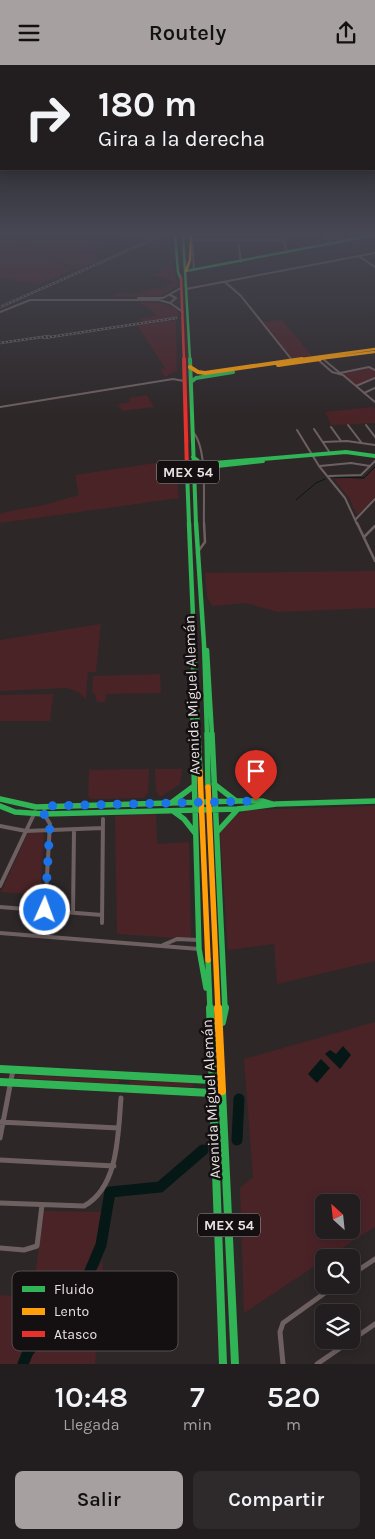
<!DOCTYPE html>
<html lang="es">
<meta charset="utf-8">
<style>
:root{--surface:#221d1e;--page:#2e2a2b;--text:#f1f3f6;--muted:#a2a2a4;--line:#3f3b3c;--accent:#a7a0a1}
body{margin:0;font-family:Karla,sans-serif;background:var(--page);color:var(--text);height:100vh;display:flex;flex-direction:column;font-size:19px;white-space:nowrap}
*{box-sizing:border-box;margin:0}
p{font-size:16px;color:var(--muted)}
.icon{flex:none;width:28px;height:28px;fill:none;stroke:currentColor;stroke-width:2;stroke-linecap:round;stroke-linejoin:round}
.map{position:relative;height:1299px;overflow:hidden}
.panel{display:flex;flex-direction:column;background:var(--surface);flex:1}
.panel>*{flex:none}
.banner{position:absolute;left:0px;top:0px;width:375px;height:105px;box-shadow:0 2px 12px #0003,0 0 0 1px var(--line);background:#221d1e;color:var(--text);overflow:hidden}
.needle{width:32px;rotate:333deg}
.controls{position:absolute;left:315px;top:1129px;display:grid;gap:10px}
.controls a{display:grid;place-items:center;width:45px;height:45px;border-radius:8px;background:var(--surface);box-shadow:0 2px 12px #0003,0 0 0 1px var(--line);font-size:25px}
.pin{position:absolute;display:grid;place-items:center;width:42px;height:42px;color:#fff;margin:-51px -21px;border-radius:50% 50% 50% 0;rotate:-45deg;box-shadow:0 0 5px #0007}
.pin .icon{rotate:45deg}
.me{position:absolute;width:55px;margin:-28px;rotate:2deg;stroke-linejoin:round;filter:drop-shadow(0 0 4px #0008)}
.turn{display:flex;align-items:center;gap:18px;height:105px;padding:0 15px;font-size:22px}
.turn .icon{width:65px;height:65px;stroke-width:2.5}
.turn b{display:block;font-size:35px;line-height:42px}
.eta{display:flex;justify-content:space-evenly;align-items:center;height:85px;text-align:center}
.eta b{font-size:30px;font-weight:600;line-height:35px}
.button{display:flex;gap:10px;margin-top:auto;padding:10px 15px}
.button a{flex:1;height:58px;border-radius:8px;background:var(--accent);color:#111;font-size:20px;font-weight:600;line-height:58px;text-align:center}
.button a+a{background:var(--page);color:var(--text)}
header{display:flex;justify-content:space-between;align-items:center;height:65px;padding:0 15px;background:var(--accent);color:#111;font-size:22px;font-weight:600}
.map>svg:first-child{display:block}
.green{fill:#4a2327;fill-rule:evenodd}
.water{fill:#051816}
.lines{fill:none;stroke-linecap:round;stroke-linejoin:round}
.stream{stroke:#051816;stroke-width:1}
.river{stroke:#051816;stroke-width:11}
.street-far3{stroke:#6e6061;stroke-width:2}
.street-far2{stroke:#6e6061;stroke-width:2.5}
.street-far1{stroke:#6e6061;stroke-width:4}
.street{stroke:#6e6061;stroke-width:5}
.fast-far4{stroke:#30b455;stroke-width:2.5}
.fast-far3{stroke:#30b455;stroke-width:4}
.fast-far2{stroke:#30b455;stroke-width:4.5}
.fast-far1{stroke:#30b455;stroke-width:5.5}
.fast{stroke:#30b455;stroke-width:8}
.slow-far3{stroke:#ff9f0a;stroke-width:2.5}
.slow-far2{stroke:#ff9f0a;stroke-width:4}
.slow-far1{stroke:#ff9f0a;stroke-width:5.5}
.slow{stroke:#ff9f0a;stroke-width:8}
.jam-far1{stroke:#e5322d;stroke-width:2.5}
.jam{stroke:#e5322d;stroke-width:4}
.rail-casing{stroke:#685e5f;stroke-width:2.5}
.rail{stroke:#140f10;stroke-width:1;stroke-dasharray:2;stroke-linecap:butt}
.route{stroke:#1a73e8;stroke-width:9;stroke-dasharray:0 16.2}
.labels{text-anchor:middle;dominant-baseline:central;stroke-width:5;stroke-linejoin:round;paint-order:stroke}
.shield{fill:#140f10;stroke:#a8a2a3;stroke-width:1}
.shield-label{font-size:14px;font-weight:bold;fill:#e8e1e2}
.street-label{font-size:15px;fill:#e8e1e2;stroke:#140f10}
.key{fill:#140f10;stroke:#544e4f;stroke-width:1}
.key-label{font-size:14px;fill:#e8e1e2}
</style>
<header><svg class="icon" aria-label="menu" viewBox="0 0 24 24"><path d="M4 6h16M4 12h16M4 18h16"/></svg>Routely<svg class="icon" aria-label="share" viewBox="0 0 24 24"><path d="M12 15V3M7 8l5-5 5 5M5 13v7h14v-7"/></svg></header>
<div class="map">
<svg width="375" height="1299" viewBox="0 0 375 1299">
<rect width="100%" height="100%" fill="#2d2728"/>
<path class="green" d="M0,169H124L94,182L97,196L78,205L9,171L73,205L37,220L0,212Z
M169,201L175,203L172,205L175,207L177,221L160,231L115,232L113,230L119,227C133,231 141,229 154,223L160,225L174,217L153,210Z
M142,237C158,238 164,237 178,246V252L143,257L140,253L156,251L148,241L138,239Z
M185,248L188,271L191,378H188L184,262Z
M176,255L177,305L165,312L160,304L165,303L137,260Z
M282,255L312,291L292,293L263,257Z
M370,303L375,306V313L356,321L342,309Z
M147,330L154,342L122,346L118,339L130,337L129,333Z
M373,342L375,344V358L331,360L325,347Z
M175,395L179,433L0,458V449L6,447L44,440L79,430L75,410Z
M375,402V432L357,450L349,433L334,414L350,413L363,414Z
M375,506V543L277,547L246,538L212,541L207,531L205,508Z
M101,559L96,607H88L86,634L78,627L67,623L0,626V575Z
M160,609L161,628L106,629L105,637H97L95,629L92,628L93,611Z
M53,629L50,656H0V630Z
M149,704L148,728L144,733L90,734L88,730L89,705Z
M155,704H182L180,719L160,732L156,726Z
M375,741V896L277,919L274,879L228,885L220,769C226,755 233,750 248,745Z
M156,749L157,779L189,777L191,874L117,869L115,751Z
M30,768H43L44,770L40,830L1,827L27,770Z
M375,957V1162L328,1192H324V1195L244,1248L240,1123L253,1112L244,994ZM324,1138H351V1165H324Z
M18,1010L119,1015V1019L17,1013Z
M129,1016L193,1017V1022L130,1020Z
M44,1146L103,1147L99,1175L81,1216L21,1286L19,1299H0V1230L32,1232Z
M103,1196L95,1299H29V1292Z"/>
<path class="water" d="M343,981L351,990L340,1004L325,989L330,985L336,989Z
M321,994L330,1003L317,1018L308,1009Z"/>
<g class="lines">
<path class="stream" d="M334,412L364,413L375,402
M296,435L316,418L325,414"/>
<path class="river" d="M237,1075L239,1034
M23,1299L28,1287L87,1213L101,1180L110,1127L160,1122L203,1085"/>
<path class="street-far3" d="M192,169L194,205
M237,169L241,197
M282,169L287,188
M326,169L331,180
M355,169L362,174
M193,175H284
M360,192L375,202
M225,217L241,231L292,295
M186,224L375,188
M170,230L176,233L170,238
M138,233H163L181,223
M0,247L30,235H159L170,238L183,247
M316,293L332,307L343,310L375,337
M323,294L340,308L369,302L375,305
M356,321L375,313
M364,328L375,323
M0,342L173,314L184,316
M348,360L361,377
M366,360L375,372
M331,362L341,376
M314,364L330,388
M297,365L319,401L345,433L357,459
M193,367C208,384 203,435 204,459
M323,377L347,376L375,380
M320,401L351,398L370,401
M329,411L361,410L375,396
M355,455L375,434"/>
<path class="street-far2" d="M357,458L375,496
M364,472L375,461
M197,488L205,477L204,458"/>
<path class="street-far1" d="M45,741L44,749L50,759L45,845
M0,761L26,766L103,763
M0,821L35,747
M0,842L102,850
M73,847L74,765
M102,858L103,754
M0,868L199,884
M163,880L177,874L198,875"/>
<path class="street" d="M0,1057L118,1063
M0,1073L13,1005
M0,1095L114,1101
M0,1138L84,1141C119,1122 118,1068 121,1033
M0,1183L24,1185L37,1181L42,1140
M351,1210L375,1194
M283,1299L280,1267L283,1258L336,1220
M317,1299L375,1259"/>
<path class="fast-far4" d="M175,169L178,207L181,214
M183,169L190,295
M186,206L375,170"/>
<path class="fast-far3" d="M190,294L196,459
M191,317L196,313L233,307
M193,392L202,399L346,387L375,391
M187,406L189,459
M194,408L199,403L263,396
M193,416L202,413"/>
<path class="fast-far2" d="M189,458L198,670
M196,458L204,579L207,670
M207,585L212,670
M193,670L191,611L195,597"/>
<path class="fast-far1" d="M193,669L199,884L206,923
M198,669L200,707
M207,669L208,722
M212,669L225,944
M214,719L236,736
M0,734L36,742L237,736H262L272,739
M171,738L194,721
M0,741L15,747L44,749L238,744L276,739L375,736
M173,746L184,754L195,768
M217,767L238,744
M208,895L210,944"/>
<path class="fast" d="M210,943L223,1299
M222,957L225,943
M0,1004L211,1015
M0,1017L211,1028
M222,1026L235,1299"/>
<path class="slow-far3" d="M186,206L190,195L191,169
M294,295L375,284
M311,295L374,287"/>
<path class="slow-far2" d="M278,300L320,294
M190,302L198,307L205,308L302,294"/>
<path class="slow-far1" d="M200,707L208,895
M208,722L218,944"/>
<path class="slow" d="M218,943L222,1026"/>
<path class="jam-far1" d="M181,212L184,295"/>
<path class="jam" d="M184,294L187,406"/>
<defs>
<path id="rail" d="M0,242L165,169
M44,273L176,253
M0,278L49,271"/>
</defs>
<use href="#rail" class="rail-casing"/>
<use href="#rail" class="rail"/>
</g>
<linearGradient id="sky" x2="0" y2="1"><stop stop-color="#191516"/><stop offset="0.48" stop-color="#464753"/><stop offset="1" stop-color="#464753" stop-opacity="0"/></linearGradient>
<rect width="375" height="351" fill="url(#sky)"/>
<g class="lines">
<path class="route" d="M45,845L50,759L44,749L45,741L256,736"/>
</g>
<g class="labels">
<g class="shield">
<rect x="157" y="395.5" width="62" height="23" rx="4"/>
<rect x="198" y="1148.5" width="62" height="23" rx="4"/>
</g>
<g class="shield-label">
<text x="188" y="407">MEX 54</text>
<text x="229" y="1160">MEX 54</text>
</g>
<g class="street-label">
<text transform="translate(192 630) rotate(-92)">Avenida Miguel Alemán</text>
<text transform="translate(211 1034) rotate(-93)">Avenida Miguel Alemán</text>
</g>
</g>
<rect x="12" y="1206" width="166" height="80" rx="8" class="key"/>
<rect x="22" y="1221" width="23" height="6" fill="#30b455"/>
<rect x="22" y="1243" width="23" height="7" fill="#ff9f0a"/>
<rect x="22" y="1266" width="23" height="6" fill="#e5322d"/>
<g class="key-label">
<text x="54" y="1229">Fluido</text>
<text x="54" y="1251">Lento</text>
<text x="54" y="1274">Atasco</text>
</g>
</svg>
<div class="controls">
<a><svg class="needle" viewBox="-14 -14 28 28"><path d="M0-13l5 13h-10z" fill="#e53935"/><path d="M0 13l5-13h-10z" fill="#a2a2a4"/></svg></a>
<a><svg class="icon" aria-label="search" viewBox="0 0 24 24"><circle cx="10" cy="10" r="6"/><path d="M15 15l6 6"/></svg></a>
<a><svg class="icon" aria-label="layers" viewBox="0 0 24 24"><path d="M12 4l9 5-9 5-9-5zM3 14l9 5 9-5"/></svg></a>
</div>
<div class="pin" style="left:256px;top:736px;background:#d93025"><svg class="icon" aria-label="arrive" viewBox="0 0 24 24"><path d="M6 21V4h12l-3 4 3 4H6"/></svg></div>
<svg class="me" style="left:45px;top:845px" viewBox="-20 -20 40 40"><circle r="17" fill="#1a73e8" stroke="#fff" stroke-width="3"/><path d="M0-11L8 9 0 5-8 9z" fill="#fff"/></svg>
<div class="banner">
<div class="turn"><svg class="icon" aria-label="right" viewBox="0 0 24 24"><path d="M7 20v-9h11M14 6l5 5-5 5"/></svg><div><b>180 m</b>Gira a la derecha</div></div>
</div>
</div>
<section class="panel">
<div class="eta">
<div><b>10:48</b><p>Llegada</p></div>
<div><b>7</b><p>min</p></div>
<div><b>520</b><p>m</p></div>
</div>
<div class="button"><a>Salir</a><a>Compartir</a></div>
</section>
